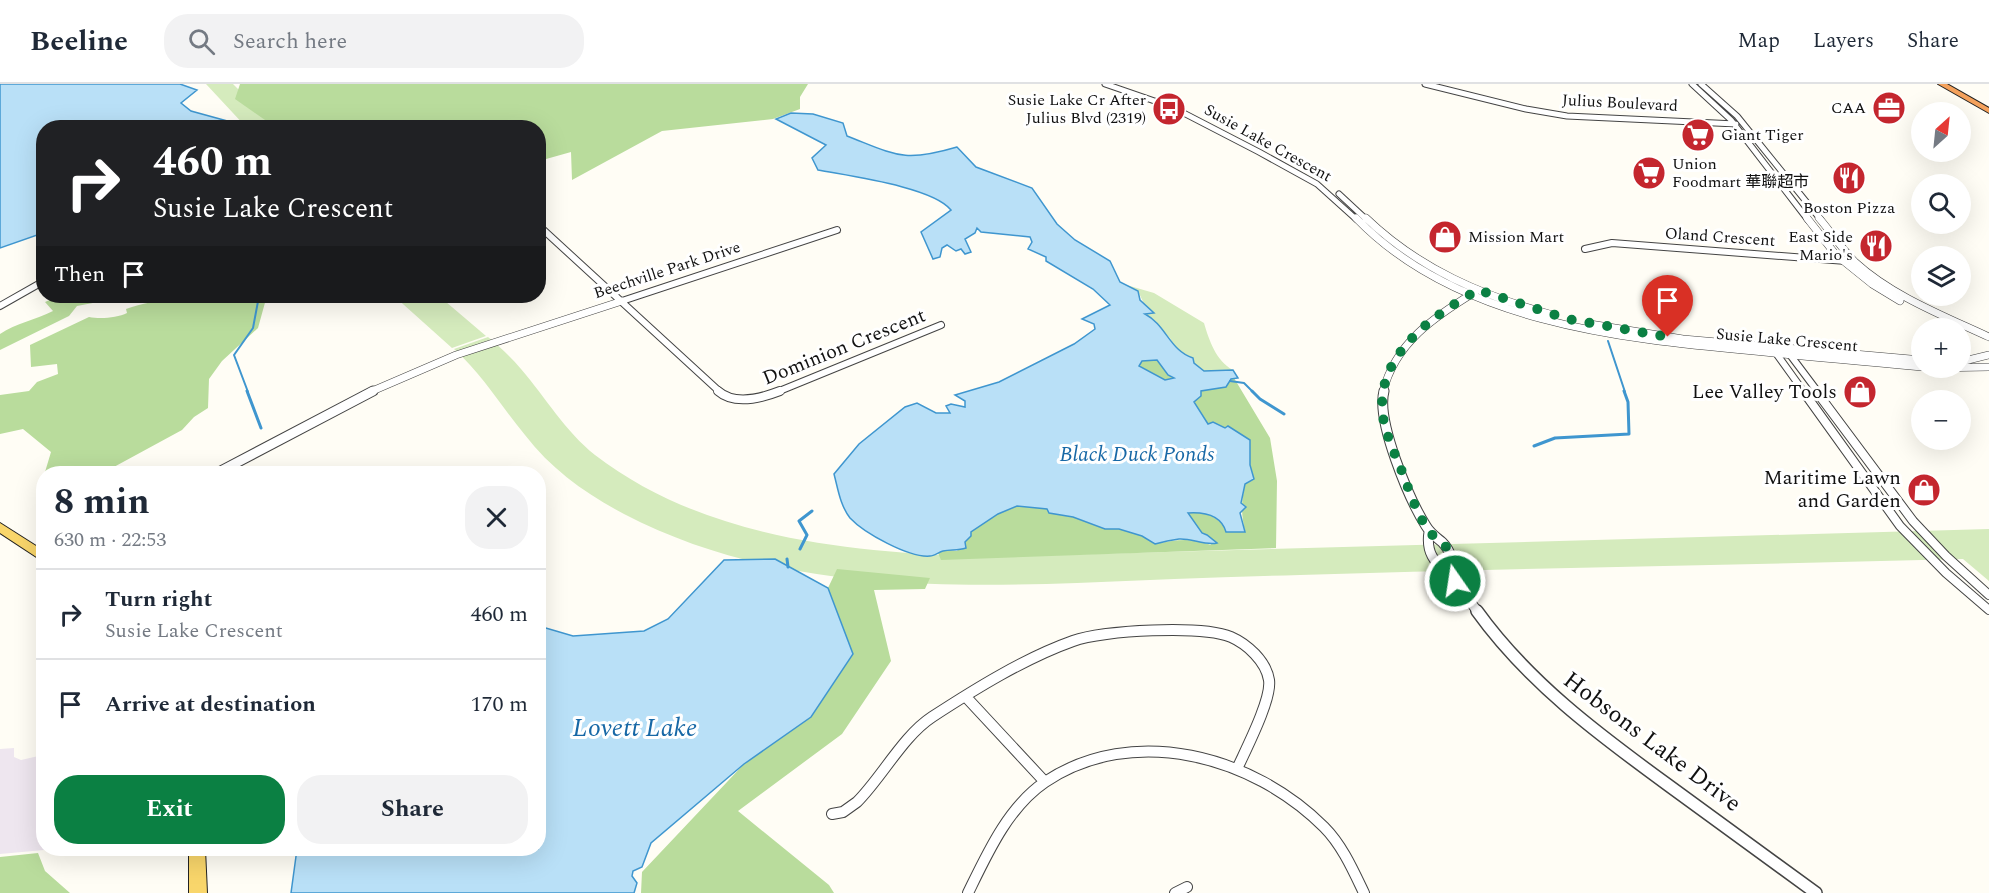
<!DOCTYPE html>
<meta charset="utf-8">
<style>
:root{--surface:#fff;--page:#f2f2f3;--text:#1f2937;--muted:#747a83;--line:#e0e1e3;--accent:#0b8043}
body{margin:0;font-family:Spectral,"Noto Sans SC",serif;background:var(--page);color:var(--text);height:100vh;display:flex;flex-direction:column;font-size:22px;white-space:nowrap}
*{box-sizing:border-box;margin:0}
p{font-size:20px;color:var(--muted)}
.icon{flex:none;width:33px;height:33px;fill:none;stroke:currentColor;stroke-width:2;stroke-linecap:round;stroke-linejoin:round}
.map{position:relative;flex:1;overflow:hidden}
.panel{position:absolute;left:36px;top:382px;width:510px;height:390px;display:flex;flex-direction:column;background:var(--surface);border-radius:24px;box-shadow:0 6px 24px #0002}
.panel>*{flex:none}
.hud{position:absolute;left:36px;top:36px;width:510px;height:183px;border-radius:24px;box-shadow:0 6px 24px #0002;background:#202124;color:#fff;overflow:hidden}
.needle{width:39px;rotate:27deg}
.controls{position:absolute;left:1911px;top:18px;display:grid;gap:12px}
.controls a{display:grid;place-items:center;width:60px;height:60px;border-radius:50%;background:var(--surface);box-shadow:0 6px 24px #0002;font-size:30px}
.pin{position:absolute;display:grid;place-items:center;width:51px;height:51px;color:#fff;margin:-62px -26px;border-radius:50% 50% 50% 0;rotate:-45deg;box-shadow:0 0 6px #0007}
.pin .icon{rotate:45deg}
.me{position:absolute;width:66px;margin:-33px;rotate:347deg;stroke-linejoin:round;filter:drop-shadow(0 0 4px #0008)}
.turn{display:flex;align-items:center;gap:21px;height:126px;padding:0 18px;font-size:27px}
.turn .icon{width:78px;height:78px;stroke-width:2.5}
.turn b{display:block;font-size:42px;line-height:51px}
.then{display:flex;align-items:center;height:57px;padding:0 18px;background:#0003;gap:12px;font-size:22px}
.round{display:grid;place-items:center;flex:none;width:63px;height:63px;border-radius:24px;background:var(--page)}
.head{display:flex;align-items:center;justify-content:space-between;height:102px;padding:0 18px}
h1{font-size:36px;font-weight:700;line-height:45px}
.primary-button{display:flex;gap:12px;margin-top:auto;padding:12px 18px}
.primary-button a{flex:1;height:69px;border-radius:24px;background:var(--accent);color:#fff;font-size:24px;font-weight:700;line-height:69px;text-align:center}
.primary-button a+a{background:var(--page);color:var(--text)}
ul{padding:0;list-style:none}
li{display:flex;align-items:center;gap:18px;height:90px;padding:0 18px;border-top:2px solid var(--line)}
li div{flex:1}
li b{display:block;font-size:22px}
li em{font-style:normal}
header{display:flex;align-items:center;gap:36px;box-sizing:border-box;height:84px;padding:0 30px;background:var(--surface);border-bottom:2px solid var(--line)}
header strong{font-size:28px}
nav{display:flex;gap:33px;margin-inline-start:auto;font-size:21px}
.search{width:420px;height:54px;background:var(--page);display:flex;align-items:center;gap:15px;box-sizing:border-box;padding:0 21px;border-radius:24px;color:var(--muted);font-size:22px}
.map>svg:first-child{display:block}
.industrial{fill:#eee6ef}
.green{fill:#d5ebbd}
.forest{fill:#b9dc9c}
.water{fill:#b9e0f7;stroke:#3f96cf;stroke-width:1.5;fill-rule:evenodd}
.lines{fill:none;stroke-linecap:round;stroke-linejoin:round}
.stream-far1{stroke:#3f96cf;stroke-width:2}
.stream{stroke:#3f96cf;stroke-width:3}
.minor-far2-casing{stroke:#444;stroke-width:8}
.minor-far1-casing{stroke:#444;stroke-width:10}
.minor-casing{stroke:#444;stroke-width:12}
.tertiary-far3-casing{stroke:#444;stroke-width:7}
.tertiary-far2-casing{stroke:#444;stroke-width:8}
.tertiary-far1-casing{stroke:#444;stroke-width:11}
.tertiary-casing{stroke:#444;stroke-width:14}
.primary-casing{stroke:#222;stroke-width:2}
.motorway-casing{stroke:#222;stroke-width:2}
.minor-far2{stroke:#fff;stroke-width:6}
.minor-far1{stroke:#fff;stroke-width:8}
.minor{stroke:#fff;stroke-width:10}
.tertiary-far3{stroke:#fff;stroke-width:5}
.tertiary-far2{stroke:#fff;stroke-width:7}
.tertiary-far1{stroke:#fff;stroke-width:9}
.tertiary{stroke:#fff;stroke-width:11}
.primary{fill:#f9d66b;fill-rule:evenodd}
.motorway{fill:#f5a25d;fill-rule:evenodd}
.route{stroke:#0b8043;stroke-width:10;stroke-dasharray:0 18}
.labels{text-anchor:middle;dominant-baseline:central;stroke-width:6;stroke-linejoin:round;paint-order:stroke}
.far-poi-label{font-size:16px;fill:#111;stroke:#fff;text-anchor:end}
.far-street-label{font-size:16px;fill:#111;stroke:#fff}
.street-label{font-size:20px;fill:#111;stroke:#fff}
.poi-label{font-size:20px;fill:#111;stroke:#fff;text-anchor:end}
.water-label{font-size:21px;font-style:italic;fill:#1768a6;stroke:#fff}
.near-street-label{font-size:24px;fill:#111;stroke:#fff}
.near-water-label{font-size:26px;font-style:italic;fill:#1768a6;stroke:#fff}
</style>
<header>
<strong>Beeline</strong>
<div class="search"><svg class="icon" aria-label="search" viewBox="0 0 24 24"><circle cx="10" cy="10" r="6"/><path d="M15 15l6 6"/></svg>Search here</div>
<nav><a>Map</a><a>Layers</a><a>Share</a></nav>
</header>
<div class="map">
<svg width="1989" height="809" viewBox="0 0 1989 809">
<rect width="100%" height="100%" fill="#fffdf5"/>
<path class="industrial" d="M14,664V673L21,676L43,671L44,765H55L0,770V665Z"/>
<path class="green" d="M206,0H233L265,32L273,43H246Z
M1123,200L1154,209L1204,239C1209,256 1216,277 1233,286L1204,287L1194,280L1193,274L1177,267L1170,254L1144,230L1146,224L1138,207Z
M394,212H439L486,252L452,264Z
M488,253C500,263 511,273 521,285C546,314 565,347 595,371C706,456 852,468 986,473L1989,445V497L1963,475C1742,481 1521,484 1300,491C1226,493 1151,496 1077,499C923,504 764,503 624,430C586,410 551,385 525,351C500,321 484,292 454,265Z"/>
<path class="forest" d="M240,0H808L800,13V25L773,35L662,47L572,96L571,68L539,77L538,44L275,43L235,15Z
M59,212H114L98,218L77,222L69,232L0,266V250C16,239 36,236 53,227L45,218Z
M173,212H259L266,215L258,244L222,277L209,295L208,324L194,333L182,346L101,390H47L45,388L51,368L23,345L0,350V311L29,307L37,298L58,290L57,280L31,283L30,261L89,233C100,235 117,234 127,229L126,225C142,219 158,218 173,212Z
M1157,276L1168,291L1175,293L1165,296L1139,282L1142,277Z
M1234,294L1270,354L1277,397L1276,464L941,476L938,469L945,466L957,467L970,448L998,430L1017,422L1048,425L1049,429L1073,433L1105,445H1119L1142,452L1155,460C1174,456 1192,453 1211,461L1187,429L1205,428L1224,440L1245,448C1241,428 1241,420 1245,400L1254,395L1250,381V356L1213,338L1208,340L1194,318L1200,307L1212,305Z
M837,485L930,494L925,505L874,506L891,577L842,650L738,727L829,801L834,809H641L642,788L744,680L811,633L853,570L828,504Z
M38,769L45,787L70,809H0V773Z"/>
<path class="water" d="M0,0H180L197,6L181,19L191,27L231,38L228,44H44L43,149L0,164Z
M791,29L813,30L843,39L847,52C896,71 903,79 957,63L976,83L1032,104L1057,140L1075,156L1110,177L1120,198L1138,207L1140,216L1154,229L1145,230C1166,241 1170,267 1193,274L1194,279L1204,287L1233,286L1238,294L1231,295L1226,303L1201,307V312L1194,318L1208,340L1213,338L1225,344L1228,342L1250,356V381L1254,395L1245,400L1241,419L1246,423L1240,429L1245,448H1226C1221,431 1204,428 1188,429L1202,449L1207,451L1217,459C1206,462 1191,454 1179,455C1171,456 1162,458 1155,460L1142,452L1119,445H1105L1073,433L1049,429L1047,425L1017,422L998,430L971,448V452L965,458L966,464C957,467 951,465 943,467C939,468 934,472 930,472C909,474 864,449 850,434C840,421 838,405 834,390L859,360L905,323L917,319L936,329H950L946,322L951,320L965,323V317L955,311L999,298L1074,260L1095,245L1094,240L1082,235L1110,221L1093,205L1046,177V173L1028,165L1032,158L1030,153L981,148L977,144L975,149L965,155L971,168L965,170L961,165L956,167L947,161L942,164L940,173L933,175L921,148L951,126C933,103 849,92 818,86L812,74L826,61L776,35ZM1157,276L1168,291L1174,294L1165,296L1139,282L1142,277Z
M775,475L828,504L853,570L811,633L744,680L651,759L642,783L633,787L632,792L637,799L634,809H291L297,765H538L539,542L573,552L644,547L668,535L724,476Z"/>
<g class="lines">
<path class="stream-far1" d="M1608,257L1625,308
M1230,297L1244,299L1253,308
M248,308L234,271L253,244L259,212"/>
<path class="stream" d="M247,307L261,344
M1252,307L1260,315L1284,330
M1534,362L1555,354L1629,350L1628,318L1624,307
M800,465L807,451L799,437L812,427
M787,475L788,483"/>
<defs>
<path id="minor-far2" d="M538,141L720,308
M1585,165L1612,159L1846,177
M622,217L837,146
M0,222L44,197
M1773,265L1804,308
M1788,268L1818,308
M777,308L941,241"/>
<path id="minor-far1" d="M718,307C735,322 762,314 780,307
M1803,307L1900,442L1946,489L1989,526
M1816,307L1913,437L1946,472L1989,511"/>
<path id="minor" d="M966,613L1045,698
M832,730L843,728L857,718C882,693 903,652 932,633C975,605 1025,574 1073,557C1103,546 1202,541 1231,553C1247,560 1266,577 1269,596C1272,615 1246,665 1237,685
M968,809C987,770 1008,723 1045,698C1133,639 1253,672 1324,743C1342,761 1353,786 1364,809
M1175,809L1187,803"/>
<path id="tertiary-far3" d="M1105,0L1172,23L1259,68L1317,100L1357,136
M1425,0L1526,25L1567,32L1736,40
M1692,0L1731,36L1808,136
M1701,0L1737,32L1821,136
M1339,110L1367,136"/>
<path id="tertiary-far2" d="M1356,134C1455,237 1618,255 1754,267C1810,273 1866,278 1922,283
M1366,134C1419,185 1483,212 1553,231
M1807,134L1836,171L1872,200L1900,217
M1819,134C1831,148 1842,165 1855,178C1892,212 1944,232 1989,253
M1590,240L1683,255L1922,276
M1960,278L1989,271
M1931,284L1989,283
M370,308L456,271L622,217
M1383,308C1395,259 1434,233 1475,208"/>
<path id="tertiary-far1" d="M1384,307C1376,337 1409,415 1426,442C1430,449 1436,453 1442,458C1452,468 1455,484 1455,497
M215,390L373,307
M1429,448C1425,473 1439,481 1454,497C1463,506 1470,518 1478,528"/>
<path id="tertiary" d="M1477,527C1528,598 1598,650 1668,701C1718,737 1767,773 1816,809"/>
<path id="primary" d="M0,439L44,467V478L0,449Z
M189,765H205L207,809H189Z"/>
<path id="motorway" d="M1938,0H1947L1989,24V29Z"/>
</defs>
<use href="#minor-far2" class="minor-far2-casing"/>
<use href="#minor-far1" class="minor-far1-casing"/>
<use href="#minor" class="minor-casing"/>
<use href="#tertiary-far3" class="tertiary-far3-casing"/>
<use href="#tertiary-far2" class="tertiary-far2-casing"/>
<use href="#tertiary-far1" class="tertiary-far1-casing"/>
<use href="#tertiary" class="tertiary-casing"/>
<use href="#primary" class="primary-casing"/>
<use href="#motorway" class="motorway-casing"/>
<use href="#minor-far2" class="minor-far2"/>
<use href="#minor-far1" class="minor-far1"/>
<use href="#minor" class="minor"/>
<use href="#tertiary-far3" class="tertiary-far3"/>
<use href="#tertiary-far2" class="tertiary-far2"/>
<use href="#tertiary-far1" class="tertiary-far1"/>
<use href="#tertiary" class="tertiary"/>
<use href="#primary" class="primary"/>
<use href="#motorway" class="motorway"/>
</g>
<g class="lines">
<path class="route" d="M1455,497C1455,484 1452,469 1443,459C1439,455 1432,452 1429,447C1417,431 1408,403 1401,385C1394,368 1386,351 1383,333C1374,272 1432,232 1478,206L1568,235L1668,253"/>
</g>
<defs>
<symbol id="office-disc" viewBox="-11 -11 22 22"><circle r="9.5" fill="#c4262e" stroke="#fff"/><path d="M-6-3h4V-5.5h4V-3h4V5H-6ZM-1-4.5V-3h2v-1.5ZM-6 0V1H6V0Z" fill="#fff"/></symbol>
<symbol id="bus-disc" viewBox="-11 -11 22 22"><circle r="9.5" fill="#c4262e" stroke="#fff"/><path d="M-5-6H5V4H4V6H2V4H-2V6H-4V4H-5ZM-3.5-4V0h7V-4ZM-3.5 1.2v1.5H-2V1.2ZM2 1.2v1.5H3.5V1.2Z" fill="#fff"/></symbol>
<symbol id="supermarket-disc" viewBox="-11 -11 22 22"><circle r="9.5" fill="#c4262e" stroke="#fff"/><path d="M-6-5.5h2.5l.6 2H6L4.5 2H-2.5L-4.4-4H-6ZM-1.5 3.2a1.3 1.3 0 1 0 .1 0ZM3 3.2a1.3 1.3 0 1 0 .1 0Z" fill="#fff"/></symbol>
<symbol id="restaurant-disc" viewBox="-11 -11 22 22"><circle r="9.5" fill="#c4262e" stroke="#fff"/><path d="M-5-6h1v4h1v-4h1v4h1v-4h1v5L-1.5 .5V6h-2V.5L-5-1ZM5-6V6H3V1.5H1.5Q1.5-4 5-6Z" fill="#fff"/></symbol>
<symbol id="shop-disc" viewBox="-11 -11 22 22"><circle r="9.5" fill="#c4262e" stroke="#fff"/><path d="M-5-2.5h2.3a2.7 3.5 0 0 1 5.4 0H5L5.5 6h-11ZM-1.5-2.5h3a1.5 2.3 0 0 0-3 0Z" fill="#fff"/></symbol>
</defs>
<g fill-rule="evenodd">
<use href="#office-disc" x="1870" y="5" width="38" height="38"/>
<use href="#bus-disc" x="1150" y="6" width="38" height="38"/>
<use href="#supermarket-disc" x="1679" y="32" width="38" height="38"/>
<use href="#supermarket-disc" x="1630" y="70" width="38" height="38"/>
<use href="#restaurant-disc" x="1830" y="75" width="38" height="38"/>
<use href="#shop-disc" x="1426" y="134" width="38" height="38"/>
<use href="#restaurant-disc" x="1857" y="143" width="38" height="38"/>
<use href="#shop-disc" x="1841" y="289" width="38" height="38"/>
<use href="#shop-disc" x="1905" y="387" width="38" height="38"/>
</g>
<g class="labels">
<g class="far-poi-label">
<text x="1146" y="16">Susie Lake Cr After<tspan x="1146" dy="18">Julius Blvd (2319)</tspan></text>
<text x="1866" y="24">CAA</text>
<text x="1721" y="51" text-anchor="start">Giant Tiger</text>
<text x="1672" y="80" text-anchor="start">Union<tspan x="1672" dy="18">Foodmart 華聯超市</tspan></text>
<text x="1849" y="124" text-anchor="middle">Boston Pizza</text>
<text x="1468" y="153" text-anchor="start">Mission Mart</text>
<text x="1853" y="153">East Side<tspan x="1853" dy="18">Mario's</tspan></text>
</g>
<g class="far-street-label">
<text transform="translate(1620 19) rotate(3)">Julius Boulevard</text>
<text transform="translate(1268 59) rotate(29)">Susie Lake Crescent</text>
<text transform="translate(1720 153) rotate(4)">Oland Crescent</text>
<text transform="translate(667 186) rotate(-18)">Beechville Park Drive</text>
<text transform="translate(1787 256) rotate(5)">Susie Lake Crescent</text>
</g>
<g class="street-label">
<text transform="translate(844 263) rotate(-22)">Dominion Crescent</text>
</g>
<g class="poi-label">
<text x="1837" y="308">Lee Valley Tools</text>
<text x="1901" y="394">Maritime Lawn<tspan x="1901" dy="23">and Garden</tspan></text>
</g>
<g class="water-label">
<text x="1137" y="371">Black Duck Ponds</text>
</g>
<g class="near-street-label">
<text transform="translate(1652 658) rotate(37)">Hobsons Lake Drive</text>
</g>
<g class="near-water-label">
<text x="635" y="644">Lovett Lake</text>
</g>
</g>
</svg>
<div class="controls">
<a><svg class="needle" viewBox="-14 -14 28 28"><path d="M0-13l5 13h-10z" fill="#e53935"/><path d="M0 13l5-13h-10z" fill="#747a83"/></svg></a>
<a><svg class="icon" aria-label="search" viewBox="0 0 24 24"><circle cx="10" cy="10" r="6"/><path d="M15 15l6 6"/></svg></a>
<a><svg class="icon" aria-label="layers" viewBox="0 0 24 24"><path d="M12 4l9 5-9 5-9-5zM3 14l9 5 9-5"/></svg></a>
<a>+</a>
<a>−</a>
</div>
<div class="pin" style="left:1668px;top:253px;background:#d93025"><svg class="icon" aria-label="arrive" viewBox="0 0 24 24"><path d="M6 21V4h12l-3 4 3 4H6"/></svg></div>
<svg class="me" style="left:1455px;top:497px" viewBox="-20 -20 40 40"><circle r="17" fill="#0b8043" stroke="#fff" stroke-width="3"/><path d="M0-11L8 9 0 5-8 9z" fill="#fff"/></svg>
<div class="hud">
<div class="turn"><svg class="icon" aria-label="right" viewBox="0 0 24 24"><path d="M7 20v-9h11M14 6l5 5-5 5"/></svg><div><b>460 m</b>Susie Lake Crescent</div></div>
<div class="then">Then<svg class="icon" aria-label="arrive" viewBox="0 0 24 24"><path d="M6 21V4h12l-3 4 3 4H6"/></svg></div>
</div>
<section class="panel">
<div class="head"><div><h1>8 min</h1><p>630 m · 22:53</p></div><a class="round"><svg class="icon" aria-label="close" viewBox="0 0 24 24"><path d="M6 6l12 12M18 6L6 18"/></svg></a></div>
<ul>
<li><svg class="icon" aria-label="right" viewBox="0 0 24 24"><path d="M7 20v-9h11M14 6l5 5-5 5"/></svg><div><b>Turn right</b><p>Susie Lake Crescent</p></div><em>460 m</em></li>
<li><svg class="icon" aria-label="arrive" viewBox="0 0 24 24"><path d="M6 21V4h12l-3 4 3 4H6"/></svg><div><b>Arrive at destination</b></div><em>170 m</em></li>
</ul>
<div class="primary-button"><a>Exit</a><a>Share</a></div>
</section>
</div>
